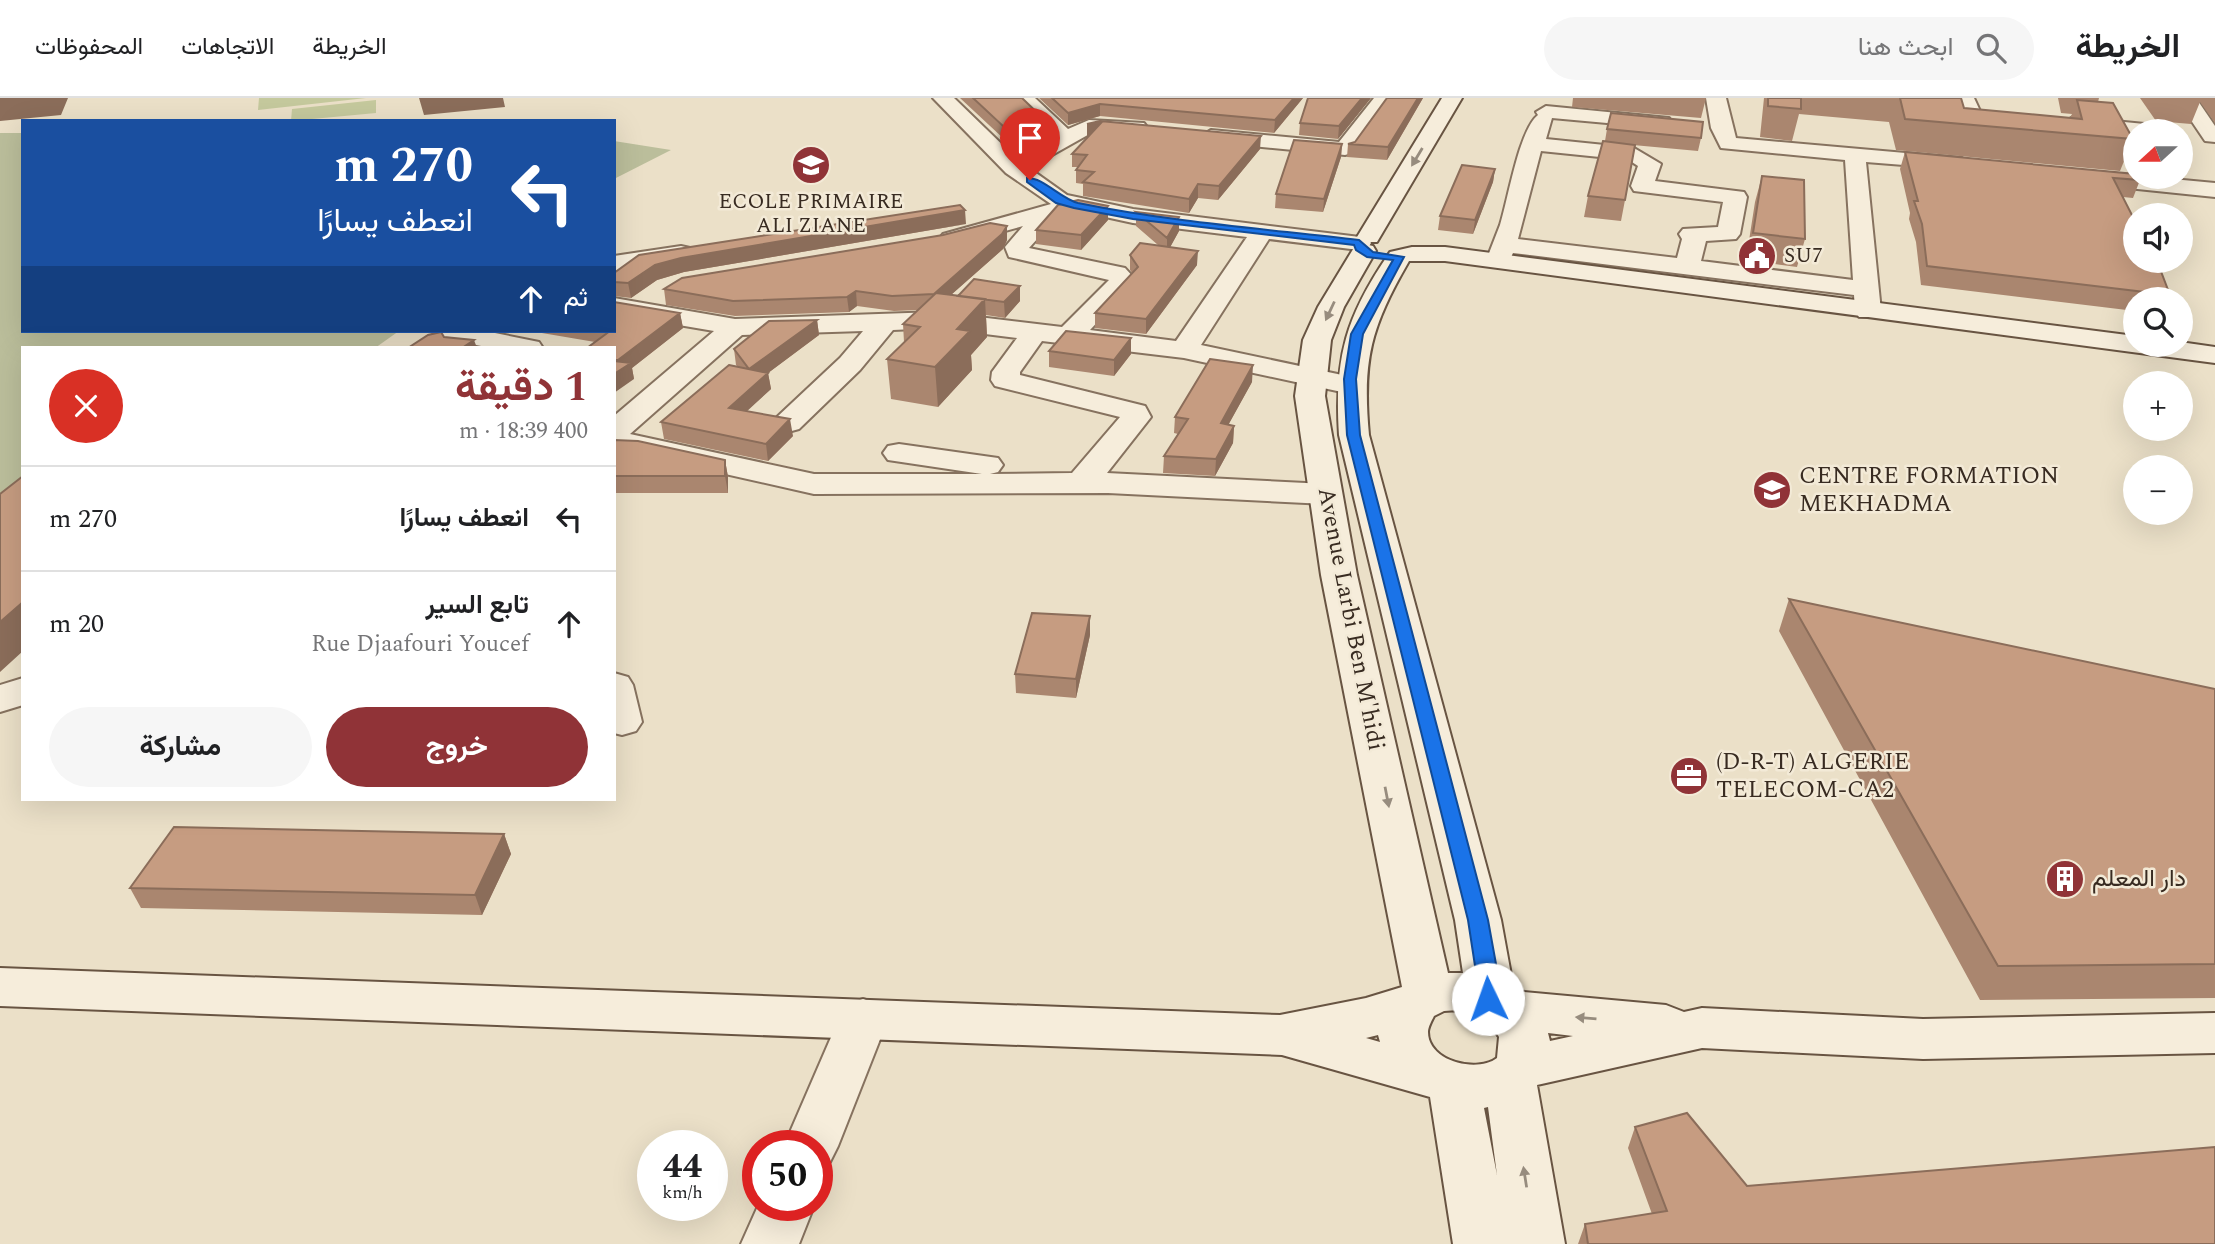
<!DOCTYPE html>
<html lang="ar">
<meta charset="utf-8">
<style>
:root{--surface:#fff;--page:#f6f6f6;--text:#202124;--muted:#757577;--line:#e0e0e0;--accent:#903337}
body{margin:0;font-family:Spectral,Vazirmatn,serif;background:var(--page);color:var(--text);direction:rtl;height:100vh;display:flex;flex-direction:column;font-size:26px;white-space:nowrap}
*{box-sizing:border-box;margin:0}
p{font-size:23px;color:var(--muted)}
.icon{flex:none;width:38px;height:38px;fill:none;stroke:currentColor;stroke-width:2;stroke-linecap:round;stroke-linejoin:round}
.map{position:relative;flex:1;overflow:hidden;direction:ltr}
.panel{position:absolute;left:21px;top:248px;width:595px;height:455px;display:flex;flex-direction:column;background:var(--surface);border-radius:0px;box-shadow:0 7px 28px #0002;direction:rtl}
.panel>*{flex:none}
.guide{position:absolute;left:21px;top:21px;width:595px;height:214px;border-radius:0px;box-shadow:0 7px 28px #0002;direction:rtl;background:#1a4fa0;color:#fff;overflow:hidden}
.needle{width:46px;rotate:249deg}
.controls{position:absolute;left:2123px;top:21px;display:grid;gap:14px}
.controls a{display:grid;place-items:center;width:70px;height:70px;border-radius:50%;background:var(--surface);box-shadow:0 7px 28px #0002;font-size:35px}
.speed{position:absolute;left:637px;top:1032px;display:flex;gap:14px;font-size:35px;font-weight:700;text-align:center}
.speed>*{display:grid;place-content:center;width:91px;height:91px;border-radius:50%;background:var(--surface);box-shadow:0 7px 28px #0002;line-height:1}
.speed small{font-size:18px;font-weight:400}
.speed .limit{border:10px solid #d22;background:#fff;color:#111}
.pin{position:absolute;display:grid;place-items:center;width:60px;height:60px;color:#fff;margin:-72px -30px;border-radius:50% 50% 50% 0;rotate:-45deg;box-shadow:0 0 7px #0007}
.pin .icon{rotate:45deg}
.me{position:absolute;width:77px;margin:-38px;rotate:357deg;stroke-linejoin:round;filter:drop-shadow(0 0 5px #0008)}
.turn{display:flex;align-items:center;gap:24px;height:147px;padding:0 28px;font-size:32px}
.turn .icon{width:91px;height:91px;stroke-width:2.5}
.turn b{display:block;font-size:49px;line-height:60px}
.then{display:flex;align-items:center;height:66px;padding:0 28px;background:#0003;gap:14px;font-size:26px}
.round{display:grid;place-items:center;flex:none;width:74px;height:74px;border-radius:37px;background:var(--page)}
.head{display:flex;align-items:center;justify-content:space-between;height:119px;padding:0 28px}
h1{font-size:42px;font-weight:700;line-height:52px;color:var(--accent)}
.primary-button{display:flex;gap:14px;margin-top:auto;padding:14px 28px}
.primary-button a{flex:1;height:80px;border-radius:42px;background:var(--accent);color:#fff;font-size:28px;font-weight:700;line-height:80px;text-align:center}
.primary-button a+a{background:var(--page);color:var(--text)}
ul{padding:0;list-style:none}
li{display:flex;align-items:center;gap:21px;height:105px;padding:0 28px;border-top:2px solid var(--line)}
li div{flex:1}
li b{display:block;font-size:26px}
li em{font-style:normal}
header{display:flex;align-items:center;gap:42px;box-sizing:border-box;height:98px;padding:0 35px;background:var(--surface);border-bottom:2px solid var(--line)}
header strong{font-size:33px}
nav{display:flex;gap:38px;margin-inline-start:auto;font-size:24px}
.search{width:490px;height:63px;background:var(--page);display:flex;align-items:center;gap:18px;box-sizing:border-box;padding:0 24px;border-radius:38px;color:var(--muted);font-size:26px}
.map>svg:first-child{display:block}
.green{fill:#c5c99d}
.cemetery{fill:#bbbe9b}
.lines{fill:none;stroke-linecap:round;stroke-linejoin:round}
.minor-casing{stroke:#86725f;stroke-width:4}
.secondary-casing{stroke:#685442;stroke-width:4}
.minor{fill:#f6eddb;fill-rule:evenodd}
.secondary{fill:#f6eddb;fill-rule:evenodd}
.wall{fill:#aa866f}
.shaded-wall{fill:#8b6d5a}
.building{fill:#c69c81;stroke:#8b6d5a;stroke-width:2}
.oneway{fill:#978c7e}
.route{fill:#1a73e8;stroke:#114b97;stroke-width:2}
.labels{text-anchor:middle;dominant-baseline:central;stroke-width:5;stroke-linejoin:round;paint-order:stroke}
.far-poi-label{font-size:21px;fill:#382b21;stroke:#f3ead7}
.poi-label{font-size:24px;fill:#382b21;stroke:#f3ead7;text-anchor:start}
.street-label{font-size:24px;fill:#382b21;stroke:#f3ead7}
</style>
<header>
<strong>الخريطة</strong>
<div class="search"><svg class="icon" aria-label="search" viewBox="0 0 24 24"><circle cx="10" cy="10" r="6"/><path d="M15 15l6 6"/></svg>ابحث هنا</div>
<nav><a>الخريطة</a><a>الاتجاهات</a><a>المحفوظات</a></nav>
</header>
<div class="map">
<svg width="2215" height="1146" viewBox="0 0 2215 1146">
<rect width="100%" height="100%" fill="#ebe0c8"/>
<path class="green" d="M259,0H366L258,12Z
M376,2V15L291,23L292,11Z"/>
<path class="cemetery" d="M0,35H23V233H399L375,250H23V412L0,417Z
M614,43L671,52L614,81Z"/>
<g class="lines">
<defs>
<path id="minor" d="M933,0H954L1016,60L1054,39L1014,0H1035L1068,31L1089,22L1144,25L1147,29L1144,33L1093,34L1029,70L1067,97L1133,111L1368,140L1371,145L1368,150L1359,152L1269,141L1201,247L1361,281L1365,287L1361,293L1351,296L1184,260L1042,243L1020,274V277L1145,308L1151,319L1107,375L1326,386L1338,389L1342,396L1338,403L1326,406L1108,395L814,396L614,351V318L714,233L614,216V200L735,221L937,214L1062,229L1109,182L1009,159L1005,149L1023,128L951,148L943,146L939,141L943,136L1051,106L1006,75ZM1078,113L1133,125L1247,139L1176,243L1090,232L1132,187L1136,182L1125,170L1029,150L1057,119ZM937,230L1017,240L992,274L991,282L995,288L1120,319L1072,375L990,376L998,374L1003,367L998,360L899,346L888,348L883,355L888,362L982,376H814L630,336L742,237L863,233L840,260L777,319L773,325L777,331L788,334L799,331L860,272L893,232Z
M1374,0H1394L1352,55L1345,57L1211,44L1201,38L1211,32L1339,44Z
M1706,0H1726L1736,40L1962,60L1965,65L1954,71L1866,64L1881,213L1877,219H1859L1855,213L1854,197L1513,155L1507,168H1489L1486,163C1491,150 1495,140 1500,127C1508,102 1519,32 1538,17L1536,14L1546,8L1669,20L1672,24L1669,28L1662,30L1552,20L1546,41L1634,50L1661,66L1655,83L1744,94L1747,99L1740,136L1736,141L1706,143L1701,163L1853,182L1845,62L1721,50L1711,30ZM1541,53L1629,62L1638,68L1631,88L1634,93L1723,104L1718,129L1683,131L1679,136L1682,141L1677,160L1518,141Z
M1954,0H1974L1981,15L1971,21L1964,19Z
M2176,0H2196L2215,28V44L2205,43Z
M2073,19L2155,27L2165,33H2135V37L2066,29L2063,25Z
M2087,73L2215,85V99L2079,85L2076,80Z
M681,148L690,150L693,155L690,160L614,173V158Z
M433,233H485L539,244L543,250H491L437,239Z
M614,575L628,579L633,587L642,624L636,633L622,637L614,635Z
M23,580V607L0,614V587Z
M863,901L881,907L888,921L838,1048L830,1064L817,1069V1048H784L845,907Z
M758,1108H814L799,1146H741Z"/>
<path id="secondary" d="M1442,0H1462L1377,144H1361L1357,139Z
M1364,146L1373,148L1376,153L1344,209L1331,242L1325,298L1357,477L1448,875H1463L1455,822L1339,337C1334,259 1346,218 1390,154L1412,149H1445L2135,238V247H2180V244L2215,249V265L1445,163H1409C1371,229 1362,261 1369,337L1501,822L1514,893L1666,907L1684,914L1702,910L1923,921L2215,915V955L1923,961L1702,950L1537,987L1565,1146H1453L1430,999L1282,957L0,908V870L1280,917L1366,900L1402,889L1321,477L1295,298L1303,242L1318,209L1355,148ZM1444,913C1465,910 1488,920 1499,939L1497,960C1478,975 1428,964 1428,934C1428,929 1432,922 1434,918ZM1548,935L1573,938L1550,943ZM1378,937L1380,944L1366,940ZM1488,1009L1497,1077L1484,1010Z"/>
</defs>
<use href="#minor" class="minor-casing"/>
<use href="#secondary" class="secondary-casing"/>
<use href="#minor" class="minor"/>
<use href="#secondary" class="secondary"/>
</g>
<path class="wall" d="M960,0H1022L1048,25L1049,37L1026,48L1014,40L1004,41Z
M1039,0H1303L1274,35L1100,18L1068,27Z
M1371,0L1338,41L1299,37L1300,25Z
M1387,0H1423L1387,62L1347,59L1348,46L1355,44Z
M1573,0H1706L1701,20L1572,9Z
M1764,0H1961L1964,10L2070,20L2072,16L2061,15L2058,0H2099L2098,4L2133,41L2120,73L1896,52L1889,24L1799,16L1792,43L1760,39Z
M2140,0H2215V25L2200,4L2191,26L2156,23Z
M1607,31L1701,40L1698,53L1633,47L1625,102L1621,123L1584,119L1588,98L1605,43Z
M1342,46L1341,59L1323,114L1275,110L1276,96Z
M1260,51L1218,102L1198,100L1189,115L1083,98V86L1076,85V72L1078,69H1072V56Z
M1905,54L2140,82L2133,100L2123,99L2170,197L2168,201H2135V213L1921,187L1916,144L1909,121L1910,115L1900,71Z
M1495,71L1493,84L1473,136L1438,132L1440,118Z
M1762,78L1805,141L1797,169L1746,162L1755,104Z
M1136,114L1179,133L1170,149L1197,167L1146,236L1095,230V215L1132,175L1130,172V157L1158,147L1136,128Z
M1108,122L1081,152L1036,146V132Z
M966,126L684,174L657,182L631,200L614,198V175Z
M1007,142L1003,151L951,197L958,198L1020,188V203L1005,220L986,217L987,239L971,257L972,272L938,309L891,301L887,261L904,244L903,226L918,212L894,213L857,208L849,214L735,218L666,207L664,191Z
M680,215L683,230L632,270L634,281L595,244L530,233H614Z
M817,222L819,237L768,275L771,291L746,313L793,338L768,363L664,341L661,324L738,269L736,267L734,251Z
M1131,240V256L1114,278L1049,269V253Z
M1252,284L1228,327L1234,328L1233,345L1215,378L1163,375L1164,358L1178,336L1174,335L1175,319Z
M614,342L725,362L728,379V395H614Z
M1789,501L2215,591V900L1980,902L1779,533Z
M1090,537L1076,600L1016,595L1015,576Z
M504,736L511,756L482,817L141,810L130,790Z
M1635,1029L1747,1088L2215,1146H1578L1585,1126L1652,1116L1628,1050Z"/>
<path class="shaded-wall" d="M0,0H68L61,17L0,23Z
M419,0H503L505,9L424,17Z
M1294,0H1303L1274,35L1275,22Z
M1362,0H1371L1338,41L1339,28Z
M1418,0H1423L1387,62L1388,49Z
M1100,6V18L1068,27V15Z
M1048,25L1049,37L1026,48L1025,35Z
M1101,25L1087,39V26Z
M1014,27V40L1004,41V29Z
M1261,38L1260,51L1218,102L1219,88Z
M1342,46L1341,59L1323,114L1324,101Z
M1495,71L1493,84L1473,136L1475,122Z
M1198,86V100L1189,115V101Z
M1108,108V122L1081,152V137Z
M965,112L966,126L684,174L657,182L631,200L628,185L655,167L681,160Z
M1179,119V133L1167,155V140Z
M1007,128V142L1003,151L935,211L934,196Z
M1198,153L1197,167L1146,236V221Z
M1020,188V203L1005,220L1004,204Z
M856,193L857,208L849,214L847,199Z
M985,201L987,239L971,257L972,272L938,309L935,269L957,231Z
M680,215L683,230L632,270L634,281L614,295V276L618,262Z
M817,222L819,237L752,287L749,271Z
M1131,240V256L1114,278V262Z
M474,242L477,250H462Z
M1253,267L1252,284L1220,342L1221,325Z
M768,275L771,291L732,327L729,310Z
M790,321L793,338L768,363L766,346Z
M1234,328L1233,345L1215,378L1216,361Z
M725,362L728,379V395L725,378Z
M23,504V553L0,574V524Z
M1090,518V537L1076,600V581Z
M504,736L511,756L482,817L475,797Z"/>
<path class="building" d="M973,0H1022L1048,25L1025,35L1014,27L1004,29Z
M1052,0H1294L1275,22L1100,6L1068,15Z
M1308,0H1362L1339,28L1300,25Z
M1387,0H1418L1388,49L1348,46L1355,44Z
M1768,0H1801V11L1768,8Z
M1900,0H1961L1964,10L2082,21L2077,2L2113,5L2133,41L1905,21Z
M1611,15L1703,24L1701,40L1607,31Z
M1100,23L1261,38L1219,88L1198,86L1189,101L1083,84L1094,74L1076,72L1087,57L1072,56L1101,25L1087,26Z
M1294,42L1342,46L1324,101L1276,96Z
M1603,43L1635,47L1625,102L1588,98Z
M1905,54L2135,76V79H2138L2140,82L2113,80L2135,123V163H2156L2160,171L2170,197L1927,168L1922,126L1914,103H1918Z
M1462,67L1495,71L1475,122L1440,118Z
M1762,78L1804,82L1805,141L1753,135Z
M1078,102L1108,108L1081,137L1036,132L1058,107Z
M960,107L965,112L681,160L655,167L628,185L614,184V175L639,157Z
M1136,114L1179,119L1167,140Z
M990,125L1007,128L1002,136L934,196L892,198L856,193L847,199L733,203L664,191L682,180L943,137Z
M1140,145L1198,153L1146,221L1095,215L1138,169L1130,157Z
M974,181L1020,188L1004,204L958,198Z
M936,195L985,201L957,231L970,233L935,269L887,261L920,229L903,226Z
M614,204L680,215L618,262H614V250H587L610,233H614Z
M817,222L749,271L734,251L769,223Z
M1066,233L1131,240L1114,262L1049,253Z
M441,234L444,239L474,242L462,250H408L428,237Z
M1210,261L1253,267L1221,325L1234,328L1216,361L1164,358L1188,321L1175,319Z
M614,263L631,265L614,276Z
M729,267L768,275L729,310L790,321L766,346L661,324Z
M614,342L638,343L725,362V378H614Z
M23,378V504L0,524V396Z
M1789,501L2215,591V866L1998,868Z
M1032,515L1090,518L1076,581L1015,576Z
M174,729L504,736L475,797L130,790Z
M1687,1015L1747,1088L2215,1049V1146H1588L1585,1126L1667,1113L1635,1029Z"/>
<defs><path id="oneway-solid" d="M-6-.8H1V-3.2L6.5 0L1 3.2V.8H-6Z" transform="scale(1.75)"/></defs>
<g class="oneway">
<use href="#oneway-solid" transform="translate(1417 59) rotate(121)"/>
<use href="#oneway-solid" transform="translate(1330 213) rotate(115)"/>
<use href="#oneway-solid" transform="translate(1387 699) rotate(79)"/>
<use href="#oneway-solid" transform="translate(1586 920) rotate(-175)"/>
<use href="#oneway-solid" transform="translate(1525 1079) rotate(-99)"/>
</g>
<path class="route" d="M1027,80C1043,79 1061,101 1078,105C1171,124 1266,131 1359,142L1373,154L1404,159L1363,236L1356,281L1360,337L1488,822L1500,888L1495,907H1481L1468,822L1347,337L1344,281L1351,236L1393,162L1367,159L1356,152L1354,147L1133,121L1074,110L1056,105L1027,84Z"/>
<defs>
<symbol id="school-disc" viewBox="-11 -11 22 22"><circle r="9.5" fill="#903337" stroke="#f3ead7"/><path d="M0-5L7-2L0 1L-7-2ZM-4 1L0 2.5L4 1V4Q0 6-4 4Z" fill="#fff"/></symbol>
<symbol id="civic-disc" viewBox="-11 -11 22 22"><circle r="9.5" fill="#903337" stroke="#f3ead7"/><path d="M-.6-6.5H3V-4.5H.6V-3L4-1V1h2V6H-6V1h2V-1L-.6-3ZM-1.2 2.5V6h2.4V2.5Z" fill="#fff"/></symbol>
<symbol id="university-disc" viewBox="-11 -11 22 22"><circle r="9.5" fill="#903337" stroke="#f3ead7"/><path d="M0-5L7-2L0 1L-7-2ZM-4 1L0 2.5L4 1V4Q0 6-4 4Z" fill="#fff"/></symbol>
<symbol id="office-disc" viewBox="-11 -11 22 22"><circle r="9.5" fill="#903337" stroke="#f3ead7"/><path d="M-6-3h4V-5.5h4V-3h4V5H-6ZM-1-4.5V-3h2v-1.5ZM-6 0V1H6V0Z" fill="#fff"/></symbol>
<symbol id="building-disc" viewBox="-11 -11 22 22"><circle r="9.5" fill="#903337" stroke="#f3ead7"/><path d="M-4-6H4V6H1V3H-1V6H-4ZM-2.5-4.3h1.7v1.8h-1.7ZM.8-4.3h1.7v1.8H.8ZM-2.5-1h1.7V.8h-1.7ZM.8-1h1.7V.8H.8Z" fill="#fff"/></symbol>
</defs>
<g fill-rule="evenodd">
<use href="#school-disc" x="789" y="45" width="44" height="44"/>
<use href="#civic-disc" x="1735" y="136" width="44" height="44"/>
<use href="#university-disc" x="1750" y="370" width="44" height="44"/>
<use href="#office-disc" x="1667" y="656" width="44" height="44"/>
<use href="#building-disc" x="2043" y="759" width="44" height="44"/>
</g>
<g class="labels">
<g class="far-poi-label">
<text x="811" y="104">ECOLE PRIMAIRE<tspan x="811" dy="24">ALI ZIANE</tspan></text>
<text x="1784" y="158" text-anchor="start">SU7</text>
</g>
<g class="poi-label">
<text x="1799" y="378">CENTRE FORMATION<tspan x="1799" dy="28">MEKHADMA</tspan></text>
<text x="1716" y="664">(D-R-T) ALGERIE<tspan x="1716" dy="28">TELECOM-CA2</tspan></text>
<text x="2092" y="781">دار المعلم</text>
</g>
<g class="street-label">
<text transform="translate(1351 521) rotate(79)">Avenue Larbi Ben M'hidi</text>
</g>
</g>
</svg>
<div class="controls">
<a><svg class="needle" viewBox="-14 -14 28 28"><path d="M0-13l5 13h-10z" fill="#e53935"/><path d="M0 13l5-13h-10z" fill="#757577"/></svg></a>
<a><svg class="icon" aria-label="sound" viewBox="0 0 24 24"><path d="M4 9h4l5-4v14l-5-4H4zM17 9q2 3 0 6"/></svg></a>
<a><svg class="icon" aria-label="search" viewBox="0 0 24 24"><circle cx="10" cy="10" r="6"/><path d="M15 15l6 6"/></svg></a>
<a>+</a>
<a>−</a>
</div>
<div class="speed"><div>44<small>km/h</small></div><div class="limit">50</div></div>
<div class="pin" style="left:1030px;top:82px;background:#d93025"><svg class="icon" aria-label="arrive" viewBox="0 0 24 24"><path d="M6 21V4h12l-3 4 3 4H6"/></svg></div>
<svg class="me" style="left:1488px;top:901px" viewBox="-20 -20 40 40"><circle r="19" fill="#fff"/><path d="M0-13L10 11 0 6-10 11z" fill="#1a73e8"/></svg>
<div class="guide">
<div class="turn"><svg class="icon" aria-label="left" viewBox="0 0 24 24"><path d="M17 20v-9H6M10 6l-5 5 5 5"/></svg><div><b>270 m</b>انعطف يسارًا</div></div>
<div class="then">ثم<svg class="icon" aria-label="ahead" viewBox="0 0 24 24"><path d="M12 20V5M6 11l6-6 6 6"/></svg></div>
</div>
<section class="panel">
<div class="head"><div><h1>1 دقيقة</h1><p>400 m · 18:39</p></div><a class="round" style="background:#d93025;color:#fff"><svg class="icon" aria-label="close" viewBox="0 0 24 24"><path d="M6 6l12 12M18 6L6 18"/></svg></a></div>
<ul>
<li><svg class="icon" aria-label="left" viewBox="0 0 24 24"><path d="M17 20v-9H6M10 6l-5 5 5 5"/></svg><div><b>انعطف يسارًا</b></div><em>270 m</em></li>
<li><svg class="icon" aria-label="ahead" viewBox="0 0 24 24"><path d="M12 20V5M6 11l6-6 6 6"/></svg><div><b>تابع السير</b><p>Rue Djaafouri Youcef</p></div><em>20 m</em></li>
</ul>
<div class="primary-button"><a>خروج</a><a>مشاركة</a></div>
</section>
</div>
